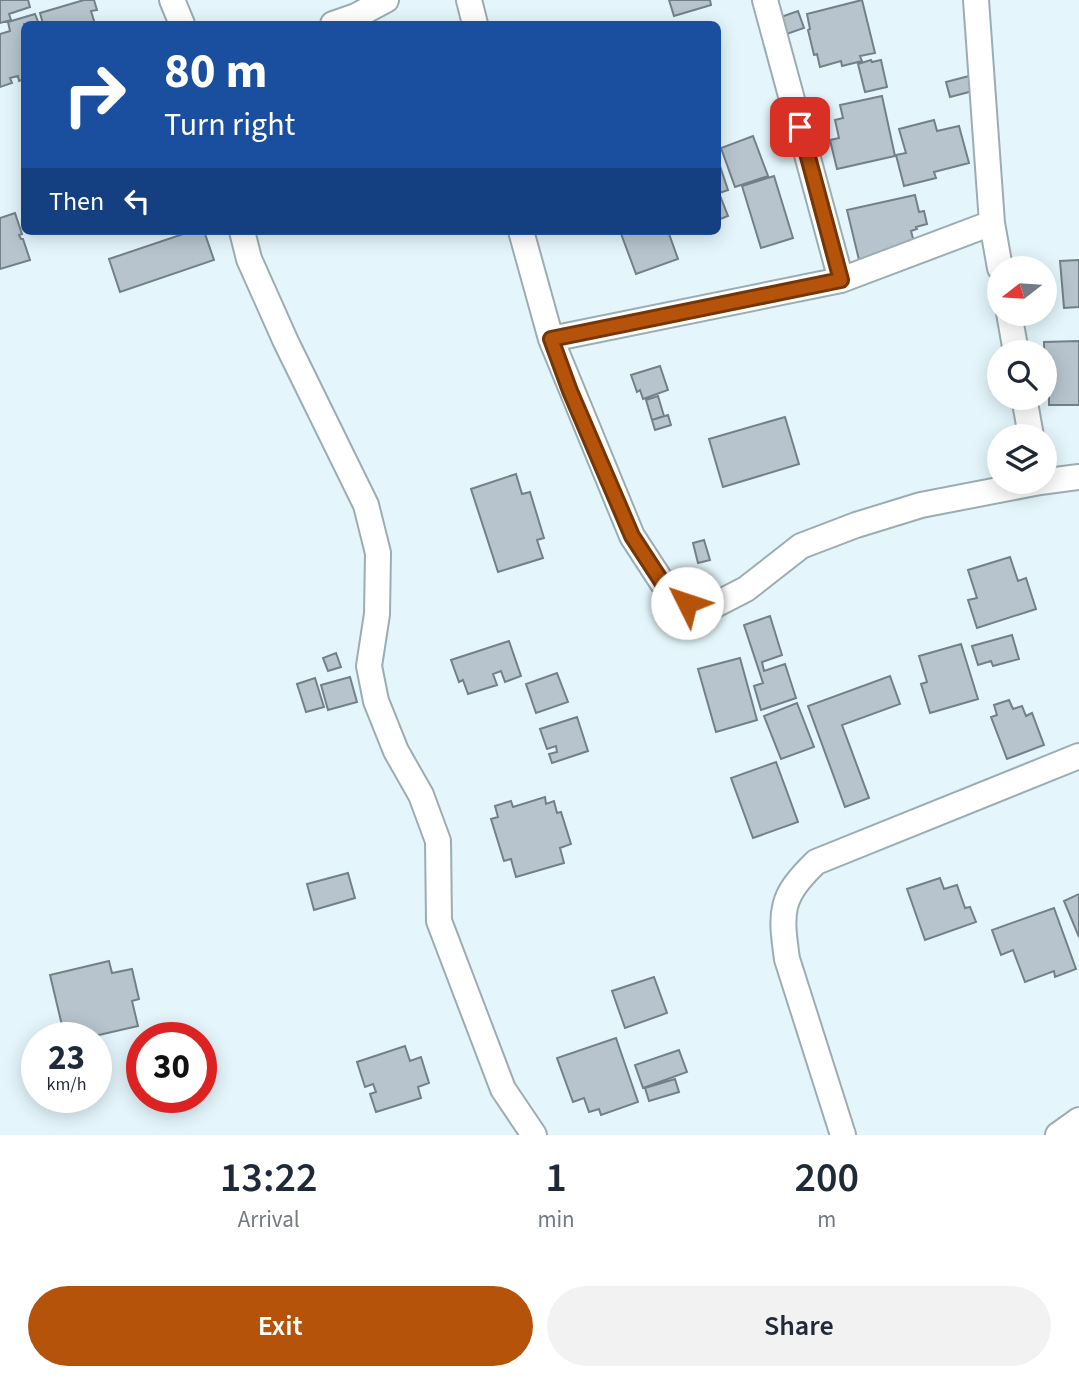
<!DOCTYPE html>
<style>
:root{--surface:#fff;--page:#f2f2f3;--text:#1f2937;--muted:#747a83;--accent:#b45309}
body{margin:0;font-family:"Source Sans 3",sans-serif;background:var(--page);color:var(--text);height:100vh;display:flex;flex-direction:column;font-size:26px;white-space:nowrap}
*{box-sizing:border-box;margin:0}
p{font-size:23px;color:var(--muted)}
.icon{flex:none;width:38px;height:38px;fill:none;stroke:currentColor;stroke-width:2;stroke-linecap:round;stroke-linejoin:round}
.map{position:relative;height:1135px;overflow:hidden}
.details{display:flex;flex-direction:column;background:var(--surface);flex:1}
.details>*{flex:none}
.top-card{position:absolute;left:21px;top:21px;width:700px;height:214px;border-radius:10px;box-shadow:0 4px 18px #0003;background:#1a4fa0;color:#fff;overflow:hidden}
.needle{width:46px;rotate:253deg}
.buttons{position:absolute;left:987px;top:256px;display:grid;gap:14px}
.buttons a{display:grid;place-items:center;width:70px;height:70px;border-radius:50%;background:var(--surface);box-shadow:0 4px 18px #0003;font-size:35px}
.speed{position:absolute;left:21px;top:1022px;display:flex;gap:14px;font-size:35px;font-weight:700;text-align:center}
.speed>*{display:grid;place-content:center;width:91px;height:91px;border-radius:50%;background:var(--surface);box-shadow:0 4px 18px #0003;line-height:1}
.speed small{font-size:18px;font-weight:400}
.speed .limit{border:10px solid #d22;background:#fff;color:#111}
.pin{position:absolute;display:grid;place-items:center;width:60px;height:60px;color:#fff;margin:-30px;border-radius:14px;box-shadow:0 4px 10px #0006}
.me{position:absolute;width:77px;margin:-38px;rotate:311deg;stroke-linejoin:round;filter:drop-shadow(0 0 5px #0008)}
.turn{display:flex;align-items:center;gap:24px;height:147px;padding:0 28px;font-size:32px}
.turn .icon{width:91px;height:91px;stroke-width:2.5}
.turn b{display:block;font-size:49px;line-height:60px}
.then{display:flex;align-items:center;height:66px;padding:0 28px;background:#0003;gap:14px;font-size:26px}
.eta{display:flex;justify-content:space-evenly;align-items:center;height:119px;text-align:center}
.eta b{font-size:42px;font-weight:600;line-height:49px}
.button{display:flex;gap:14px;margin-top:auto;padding:14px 28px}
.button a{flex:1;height:80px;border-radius:42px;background:var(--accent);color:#fff;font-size:28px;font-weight:600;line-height:80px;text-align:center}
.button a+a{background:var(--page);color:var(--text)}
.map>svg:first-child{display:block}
.building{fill:#b7c4ce;stroke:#748089;stroke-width:2}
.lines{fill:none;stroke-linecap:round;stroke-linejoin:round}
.street-casing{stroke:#9cadb2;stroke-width:28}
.street{stroke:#fff;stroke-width:24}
.route-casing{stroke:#753606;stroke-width:18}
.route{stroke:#b45309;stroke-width:12}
</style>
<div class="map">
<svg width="1079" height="1135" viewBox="0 0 1079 1135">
<rect width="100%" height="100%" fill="#e4f6fc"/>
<path class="building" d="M0,0H28L30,7L9,14L11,20L0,23Z
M84,0H94L97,10L91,11L95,24H43L40,13Z
M669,0H710L711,5L674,16Z
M862,0L875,53L860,56L862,61L842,66L841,61L820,67L817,54L814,55L808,30L810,29L807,14Z
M798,11L804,28L781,36L775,19Z
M35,14L39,24H24V79L19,81L18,76L10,78L12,83L0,87V34L10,31L8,22Z
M871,60L872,62L881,60L887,87L865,92L858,64Z
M969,76L973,91L950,97L946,82Z
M882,96L895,156L837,169L830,140L839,138L835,120L843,118L840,105Z
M934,120L937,131L959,126L969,163L934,172L936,178L904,186L896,155L906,153L899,129Z
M753,136L768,176L735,187L721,148Z
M718,160L728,190L719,193L728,216L718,220Z
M774,176L793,238L761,248L742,186Z
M915,195L919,212L924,211L927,224L916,227L917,229L911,231L915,246L859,260L847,210Z
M15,213L22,234L19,235L21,239H23L30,260L0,269V218Z
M192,231H204L214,260L120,292L109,259Z
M620,231H668L678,259L636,274Z
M1079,260V307L1064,308L1060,261Z
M1079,341V405H1049V392H1045L1044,342Z
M660,366L668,390L643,399L640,390L637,392L631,375Z
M658,396L664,416L652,420L646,400Z
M668,415L671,425L655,430L652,420Z
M785,417L799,464L723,487L709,439Z
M516,474L522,494L530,492L544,538L537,540L543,558L498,572L471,489Z
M704,540L710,560L698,563L693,543Z
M1010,557L1018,581L1026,578L1036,609L977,628L968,600L977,598L968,570Z
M770,616L782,655L762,662L764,671L785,664L796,698L761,710L754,686L763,683L744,625Z
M1012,635L1019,659L993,666L991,661L978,665L972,646Z
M509,641L521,676L505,682L501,671L493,674L497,685L468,694L463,680L459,682L451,660Z
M961,644L978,699L930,713L921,684L927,682L919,656Z
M336,653L341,667L328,671L323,658Z
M740,658L757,720L716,732L698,669Z
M557,673L568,702L536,713L526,684Z
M890,676L900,704L842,725L869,798L845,807L808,706Z
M350,677L357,702L328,710L321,685Z
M315,678L324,707L306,712L297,684Z
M1009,700L1013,709L1022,706L1026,716L1032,713L1044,745L1007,759L991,717L997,715L994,705Z
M797,703L814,747L781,759L764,716Z
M577,717L588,751L552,763L549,754L557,752L556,746L547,749L540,729Z
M776,762L798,822L753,838L731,778Z
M545,797L546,804L554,801L557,813L561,812L571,844L560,848L564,863L516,877L511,859L504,861L491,819L498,817L495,806L511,801L513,807Z
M348,873L355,898L314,910L307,884Z
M940,878L944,889L957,885L965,908L970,907L976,922L925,940L907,889Z
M1079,894V937L1064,901Z
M1054,908L1076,969L1055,977L1054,971L1025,982L1013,950L1001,955L992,930Z
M109,961L112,973L132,969L139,999L132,1001L138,1026L86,1038H65L50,975Z
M654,977L667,1013L625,1028L612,991Z
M616,1038L638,1102L601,1115L599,1109L589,1112L584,1098L573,1102L557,1058Z
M405,1046L410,1061L421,1057L429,1083L418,1087L421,1098L376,1112L370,1094L376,1092L373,1084L365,1087L357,1062Z
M679,1050L687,1072L643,1088L635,1065Z
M675,1079L679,1092L649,1101L645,1088Z"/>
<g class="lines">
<defs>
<path id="street" d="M172,0L182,24
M469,0L475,24
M765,0L841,280
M976,0L992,223L1000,268
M333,24L356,16L386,0
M242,231L249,259L286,342L366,505L378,553L377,614L369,666L376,701L396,751L421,795L438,841L439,921L503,1089L534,1135
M521,231L551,339L632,536L662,582L687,603L715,605L746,589L801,546L856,525L921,505L1040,482L1079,477
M1009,313L1016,352
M551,339L841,280L992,223
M1024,397L1031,436
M843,1135L787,959C780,910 780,897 816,862L1079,756
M1058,1135L1079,1120"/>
</defs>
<use href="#street" class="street-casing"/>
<use href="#street" class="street"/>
</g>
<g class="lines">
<defs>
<path id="route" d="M687,603L662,582L632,536L570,391L551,339L841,280L800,127"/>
</defs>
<use href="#route" class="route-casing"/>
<use href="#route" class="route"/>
</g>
</svg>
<div class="buttons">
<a><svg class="needle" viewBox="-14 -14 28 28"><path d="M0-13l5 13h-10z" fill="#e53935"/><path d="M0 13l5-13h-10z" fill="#747a83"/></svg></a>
<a><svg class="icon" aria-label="search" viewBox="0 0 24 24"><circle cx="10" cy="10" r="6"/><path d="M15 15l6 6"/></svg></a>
<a><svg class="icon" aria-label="layers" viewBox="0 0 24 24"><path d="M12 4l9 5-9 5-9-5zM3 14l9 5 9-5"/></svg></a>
</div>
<div class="speed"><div>23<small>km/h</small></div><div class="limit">30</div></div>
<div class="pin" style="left:800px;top:127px;background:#d93025"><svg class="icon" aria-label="arrive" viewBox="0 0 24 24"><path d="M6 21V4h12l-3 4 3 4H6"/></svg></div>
<svg class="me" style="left:687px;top:603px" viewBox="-20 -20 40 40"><circle r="19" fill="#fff"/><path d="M0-13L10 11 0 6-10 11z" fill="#b45309"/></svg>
<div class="top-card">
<div class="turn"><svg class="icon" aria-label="right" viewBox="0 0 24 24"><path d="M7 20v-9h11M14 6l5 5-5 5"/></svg><div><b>80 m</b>Turn right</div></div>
<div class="then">Then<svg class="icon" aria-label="left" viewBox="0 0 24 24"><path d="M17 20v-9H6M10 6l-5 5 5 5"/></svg></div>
</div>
</div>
<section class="details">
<div class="eta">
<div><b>13:22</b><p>Arrival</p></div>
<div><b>1</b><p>min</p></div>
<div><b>200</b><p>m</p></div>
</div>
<div class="button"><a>Exit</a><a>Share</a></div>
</section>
